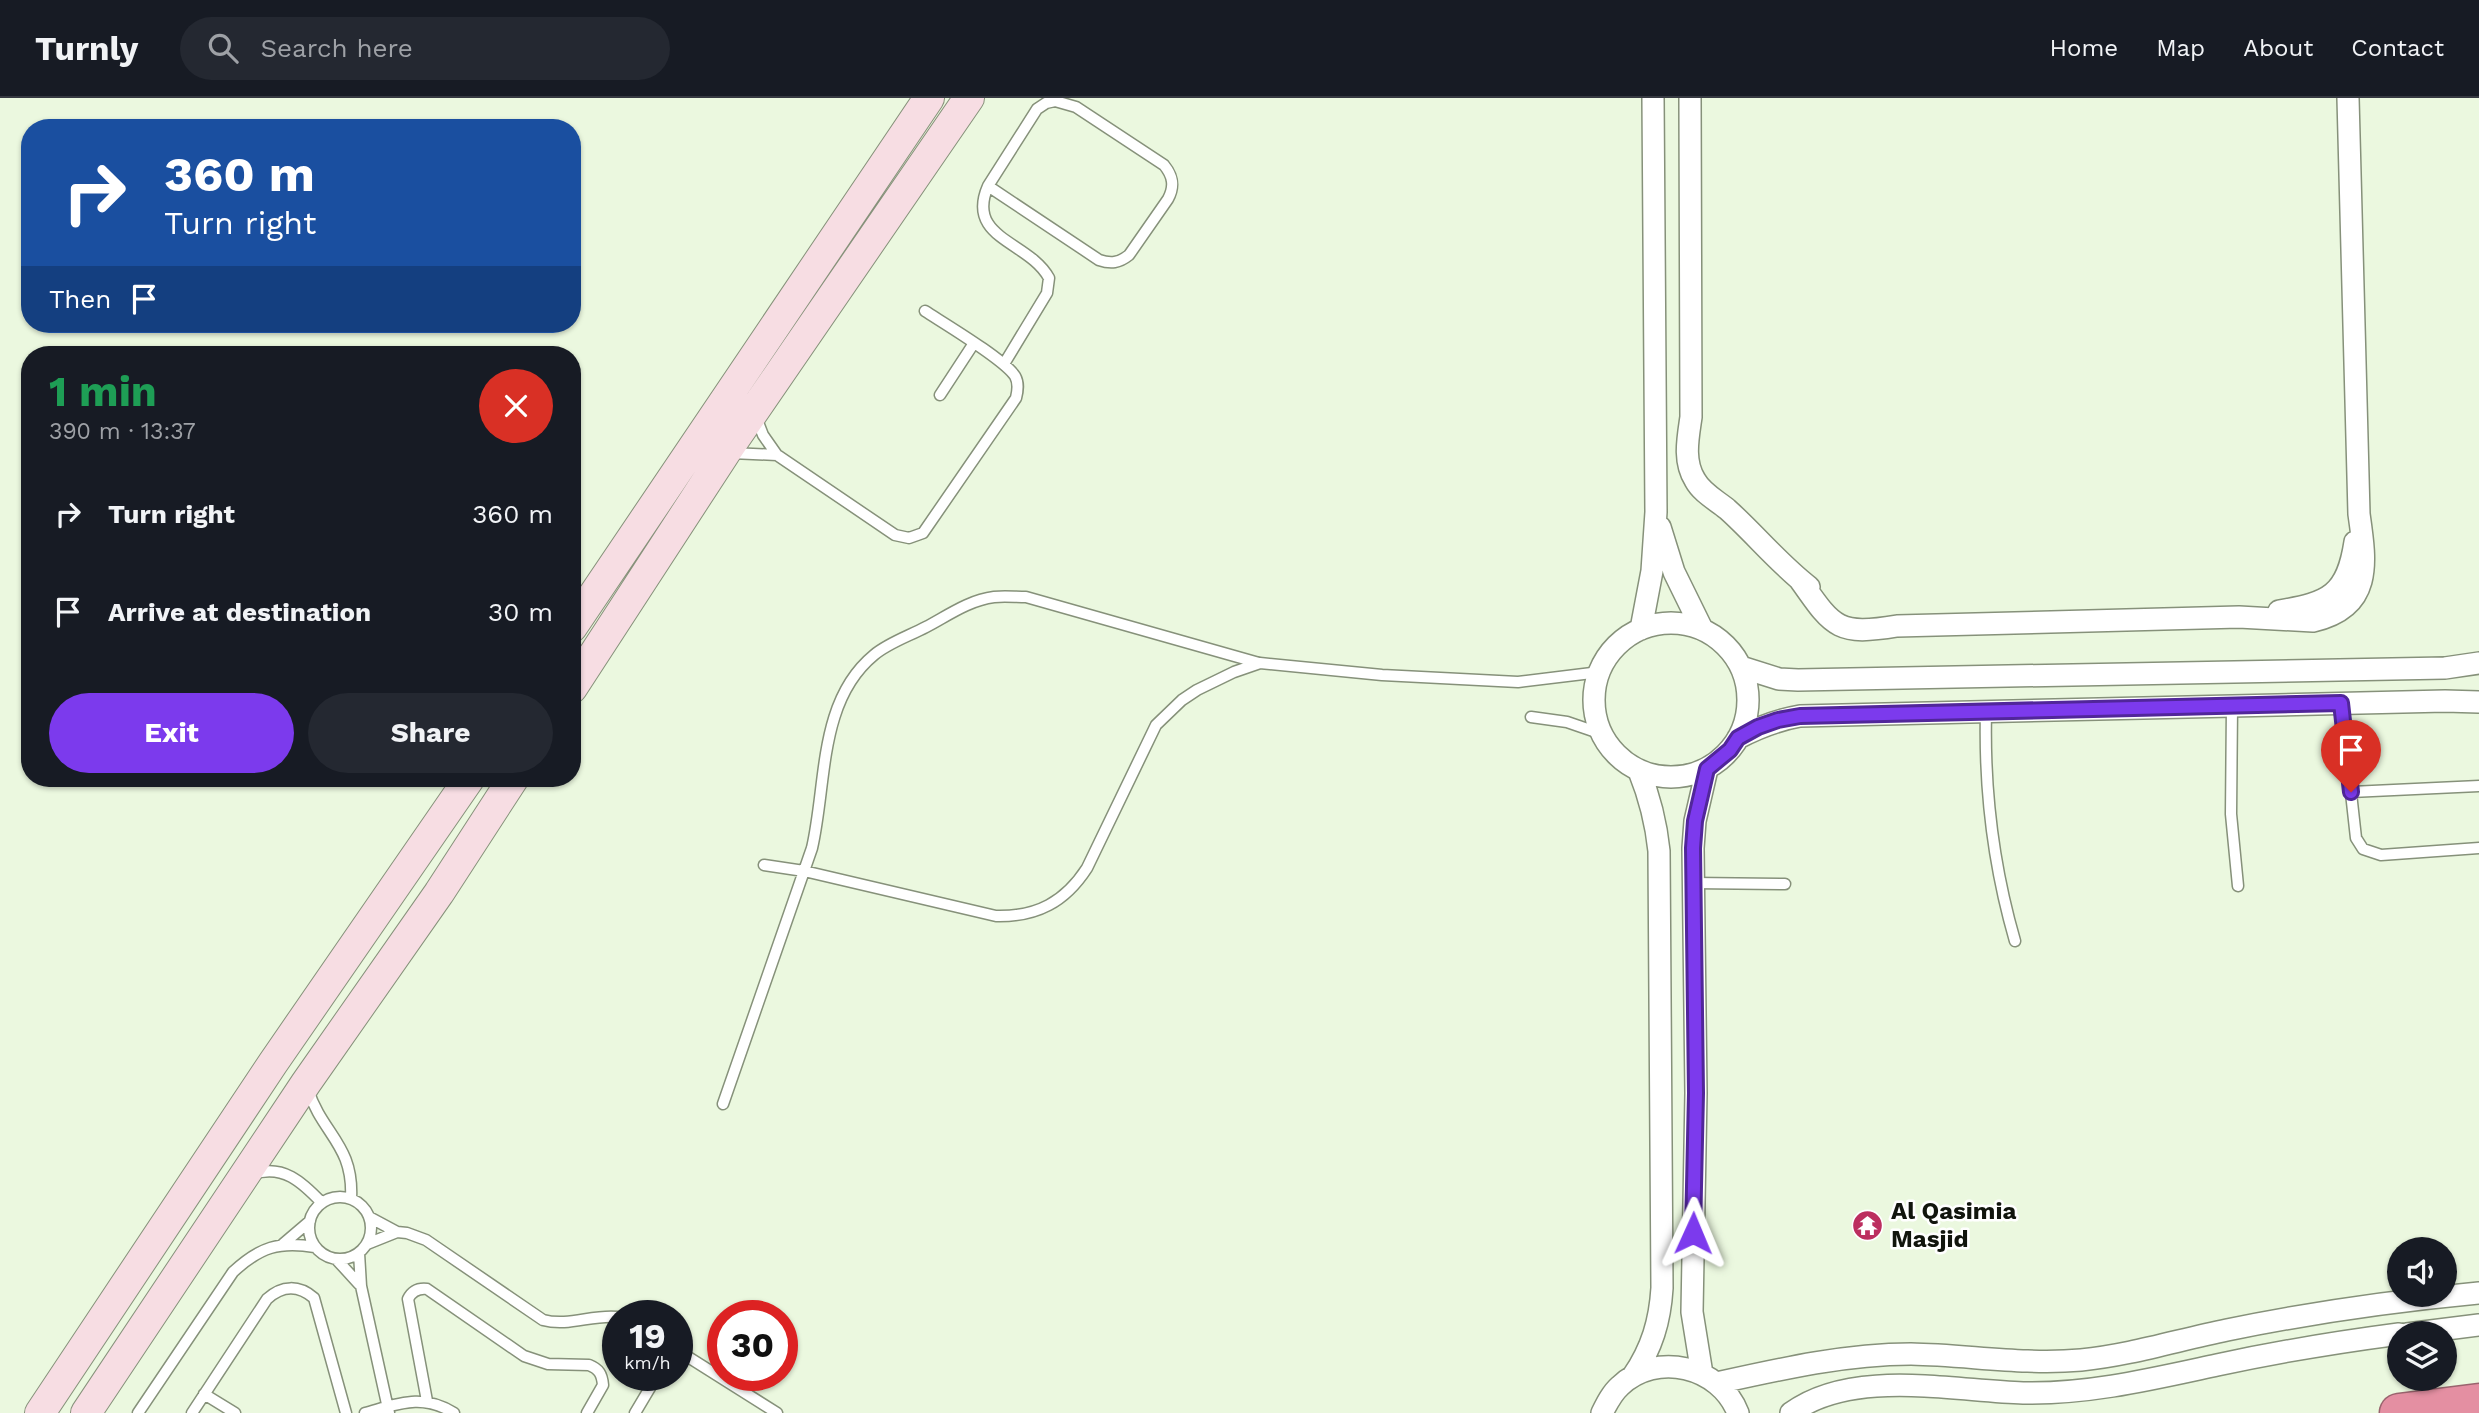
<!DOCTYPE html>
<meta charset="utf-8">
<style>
:root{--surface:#171b24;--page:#242831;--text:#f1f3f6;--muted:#9ea1a6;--line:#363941;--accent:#7c3aed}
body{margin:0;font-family:"Work Sans",sans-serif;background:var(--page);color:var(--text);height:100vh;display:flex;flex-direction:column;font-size:26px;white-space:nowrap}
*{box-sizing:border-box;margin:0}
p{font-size:23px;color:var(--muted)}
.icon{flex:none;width:38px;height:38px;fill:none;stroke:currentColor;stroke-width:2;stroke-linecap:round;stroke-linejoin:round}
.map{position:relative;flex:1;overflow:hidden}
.details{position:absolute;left:21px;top:248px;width:560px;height:441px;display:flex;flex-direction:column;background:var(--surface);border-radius:28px;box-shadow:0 2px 5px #0004}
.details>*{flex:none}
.guide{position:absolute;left:21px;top:21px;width:560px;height:214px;border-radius:28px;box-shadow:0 2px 5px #0004;background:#1a4fa0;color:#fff;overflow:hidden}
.buttons{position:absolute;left:2387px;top:1139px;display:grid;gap:14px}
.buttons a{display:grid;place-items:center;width:70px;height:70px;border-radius:50%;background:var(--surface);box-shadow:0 2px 5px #0004;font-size:35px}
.speed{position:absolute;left:602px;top:1202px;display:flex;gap:14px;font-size:35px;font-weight:700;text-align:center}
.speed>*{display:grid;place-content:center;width:91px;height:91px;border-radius:50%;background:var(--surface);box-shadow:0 2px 5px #0004;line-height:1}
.speed small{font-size:18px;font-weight:400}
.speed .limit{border:10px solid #d22;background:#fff;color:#111}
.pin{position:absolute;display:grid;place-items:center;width:60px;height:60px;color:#fff;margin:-72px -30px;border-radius:50% 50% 50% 0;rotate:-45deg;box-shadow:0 0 7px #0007}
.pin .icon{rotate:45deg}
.me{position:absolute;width:77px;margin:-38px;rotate:1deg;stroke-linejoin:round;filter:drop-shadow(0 0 5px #0008)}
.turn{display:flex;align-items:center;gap:24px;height:147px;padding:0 28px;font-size:32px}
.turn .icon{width:91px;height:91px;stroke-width:2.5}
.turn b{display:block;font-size:49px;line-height:60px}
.then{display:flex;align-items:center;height:66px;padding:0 28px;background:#0003;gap:14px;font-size:26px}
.round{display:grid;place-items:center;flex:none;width:74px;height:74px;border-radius:37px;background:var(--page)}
.head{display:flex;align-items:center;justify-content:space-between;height:119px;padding:0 28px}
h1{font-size:42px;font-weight:700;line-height:52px;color:#1e9e55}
.action{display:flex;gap:14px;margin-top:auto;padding:14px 28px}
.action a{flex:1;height:80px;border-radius:42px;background:var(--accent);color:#fff;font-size:28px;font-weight:700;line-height:80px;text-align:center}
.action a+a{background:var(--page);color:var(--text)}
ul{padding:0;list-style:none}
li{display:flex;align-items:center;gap:21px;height:98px;padding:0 28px}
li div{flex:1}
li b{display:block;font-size:26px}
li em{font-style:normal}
header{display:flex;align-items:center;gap:42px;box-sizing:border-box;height:98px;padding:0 35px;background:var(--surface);border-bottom:2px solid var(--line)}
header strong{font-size:33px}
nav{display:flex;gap:38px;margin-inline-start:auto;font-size:24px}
.search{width:490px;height:63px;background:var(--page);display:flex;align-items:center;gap:18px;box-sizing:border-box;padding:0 24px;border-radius:38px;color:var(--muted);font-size:26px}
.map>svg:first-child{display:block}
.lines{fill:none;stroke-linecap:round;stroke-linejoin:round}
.lane-casing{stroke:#86917a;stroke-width:13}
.street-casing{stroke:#86917a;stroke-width:24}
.secondary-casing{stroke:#86917a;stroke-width:32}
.highway-casing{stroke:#9a646e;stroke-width:41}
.lane{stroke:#fff;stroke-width:10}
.street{stroke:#fff;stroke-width:21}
.secondary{stroke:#f7dde3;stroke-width:30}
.highway{stroke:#e48fa2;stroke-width:38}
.route-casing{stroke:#51269a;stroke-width:18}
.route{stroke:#7c3aed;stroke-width:12}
.labels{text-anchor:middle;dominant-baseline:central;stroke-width:5;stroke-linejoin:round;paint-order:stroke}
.poi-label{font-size:24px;font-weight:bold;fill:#11150d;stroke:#fff;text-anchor:start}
</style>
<header>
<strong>Turnly</strong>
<div class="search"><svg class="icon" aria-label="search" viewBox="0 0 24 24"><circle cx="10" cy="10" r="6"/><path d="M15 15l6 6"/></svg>Search here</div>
<nav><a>Home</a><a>Map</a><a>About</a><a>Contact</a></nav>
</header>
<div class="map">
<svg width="2479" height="1315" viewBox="0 0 2479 1315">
<rect width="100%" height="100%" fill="#ebf8df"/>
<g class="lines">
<defs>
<path id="lane" d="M1055,3L1076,9L1164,67C1173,78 1175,88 1168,101L1129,157C1119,165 1111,166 1099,162L988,88L1037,11L1046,5Z
M988,88C965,141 1029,143 1049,180L1047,195L1004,266
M940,297L974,245
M756,319L763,337L777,357L895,437L909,440L923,435L1016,300C1018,292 1019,285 1015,278C1004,261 945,226 925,213
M731,355L777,357
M2341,605L2356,740L2363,751L2381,757L2479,750
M2232,608L2231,716L2238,788
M1986,614C1984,693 1993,767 2015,843
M1531,619L1567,624L1602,636
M2351,694L2479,688
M764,767L804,773L996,818C1037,819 1065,804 1087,770L1156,627L1182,602L1197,592L1234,574L1260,565L1382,577L1518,584L1600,574
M1693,785L1785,786
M308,992C323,1037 354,1047 351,1101
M723,1006L812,750C827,685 818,603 874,557C888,545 909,538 926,529C947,518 969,502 994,499C1004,498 1015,499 1026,499L1259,565
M253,1076C283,1066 302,1084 322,1105
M309 1130a31 31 0 1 1 62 0a31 31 0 1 1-62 0Z
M369,1119L397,1134L407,1135L426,1142L543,1222C569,1229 592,1216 618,1219
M283,1146L310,1123
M367,1146L397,1134
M359,1155L361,1188L389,1315
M337,1162L359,1186
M677,1235C689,1243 689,1256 677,1264
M685,1257L777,1315
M204,1296L235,1315
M427,1303L408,1201C412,1193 418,1190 427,1191L524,1258L548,1266L589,1267C599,1271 602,1276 603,1287L587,1315
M138,1315L233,1174C260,1149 279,1143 315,1149
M192,1315L267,1201C282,1187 299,1187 314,1200L346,1315
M365,1315C398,1306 422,1295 454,1315
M635,1315L657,1278"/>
<path id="street" d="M1690,0L1691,319C1688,340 1683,363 1695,382C1702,395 1716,402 1727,411C1755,436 1779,466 1809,489
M1660,429L1674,474L1702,531
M1800,482C1833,529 1837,538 1897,528L2239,519L2313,523C2373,509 2366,465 2359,416L2348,0
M2279,513C2329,505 2347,497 2355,444
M1594 602a77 77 0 1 1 154 0a77 77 0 1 1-154 0Z
M1641,531L1652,473L1656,414L1653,0
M1741,569L1779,581L1798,582L2445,570L2479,565
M1738,640C1759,629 1777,622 1800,618L2445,603L2479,604
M2407,1236L2479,1227
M1702,1276L1692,1214L1696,995L1693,750L1695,723L1707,671
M1633,1278C1652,1250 1660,1223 1662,1190L1659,753C1656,724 1650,700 1639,673
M1717,1285C1780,1271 1846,1256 1911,1256C1968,1257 2023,1267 2081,1262C2131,1257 2178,1242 2227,1232C2310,1215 2394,1203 2479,1195
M1602,1315C1607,1305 1612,1295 1620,1288C1656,1253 1720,1268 1738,1315
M1791,1315C1852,1270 1953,1293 2023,1295C2090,1296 2152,1281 2217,1267C2277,1254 2338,1244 2399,1236"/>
<path id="secondary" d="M572,529L929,0
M572,590L725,355L969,0
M40,1315L273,965L469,681
M86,1315L306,985L439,795L513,681"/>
<path id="highway" d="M2399,1315L2479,1305"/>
</defs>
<use href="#lane" class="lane-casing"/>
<use href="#street" class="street-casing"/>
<use href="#secondary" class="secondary-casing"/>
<use href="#highway" class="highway-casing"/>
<use href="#lane" class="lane"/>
<use href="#street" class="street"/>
<use href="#secondary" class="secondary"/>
<use href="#highway" class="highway"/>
</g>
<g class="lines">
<defs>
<path id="route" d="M1693,1135L1696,995L1693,750L1695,723L1707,671L1730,652L1738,640L1758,629L1778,622L1800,618L2341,605L2351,694"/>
</defs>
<use href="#route" class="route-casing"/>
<use href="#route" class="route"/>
</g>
<defs>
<symbol id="temple-disc" viewBox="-11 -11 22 22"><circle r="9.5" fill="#bc2e5f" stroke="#fff"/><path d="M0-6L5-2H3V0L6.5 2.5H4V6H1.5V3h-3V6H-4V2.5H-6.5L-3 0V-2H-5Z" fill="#fff"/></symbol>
</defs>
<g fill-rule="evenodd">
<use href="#temple-disc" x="1850" y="1110" width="35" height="35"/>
</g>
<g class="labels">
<g class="poi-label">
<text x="1891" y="1113">Al Qasimia<tspan x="1891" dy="28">Masjid</tspan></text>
</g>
</g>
</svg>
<div class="buttons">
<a><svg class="icon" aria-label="sound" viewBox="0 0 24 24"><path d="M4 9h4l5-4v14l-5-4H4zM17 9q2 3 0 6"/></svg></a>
<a><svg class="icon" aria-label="layers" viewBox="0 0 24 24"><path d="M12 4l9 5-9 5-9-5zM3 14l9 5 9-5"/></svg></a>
</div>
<div class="speed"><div>19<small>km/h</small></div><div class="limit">30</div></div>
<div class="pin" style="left:2351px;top:694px;background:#d93025"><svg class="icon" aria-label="arrive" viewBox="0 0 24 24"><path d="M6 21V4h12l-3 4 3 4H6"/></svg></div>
<svg class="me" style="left:1693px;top:1135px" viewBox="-20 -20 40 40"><path d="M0-17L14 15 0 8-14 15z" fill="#7c3aed" stroke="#fff" stroke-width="4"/></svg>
<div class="guide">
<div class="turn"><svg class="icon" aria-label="right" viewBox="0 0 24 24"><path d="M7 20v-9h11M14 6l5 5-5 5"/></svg><div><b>360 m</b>Turn right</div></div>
<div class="then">Then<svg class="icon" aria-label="arrive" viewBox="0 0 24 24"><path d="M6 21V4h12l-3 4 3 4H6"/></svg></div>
</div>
<section class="details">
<div class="head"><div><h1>1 min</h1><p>390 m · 13:37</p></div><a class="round" style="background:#d93025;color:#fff"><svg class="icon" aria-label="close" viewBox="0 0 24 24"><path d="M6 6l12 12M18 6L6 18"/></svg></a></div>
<ul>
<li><svg class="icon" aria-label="right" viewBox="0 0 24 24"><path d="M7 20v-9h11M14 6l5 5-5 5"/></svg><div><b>Turn right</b></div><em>360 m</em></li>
<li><svg class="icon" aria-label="arrive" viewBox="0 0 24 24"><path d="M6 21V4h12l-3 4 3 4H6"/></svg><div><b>Arrive at destination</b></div><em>30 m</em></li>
</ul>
<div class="action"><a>Exit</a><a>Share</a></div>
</section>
</div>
